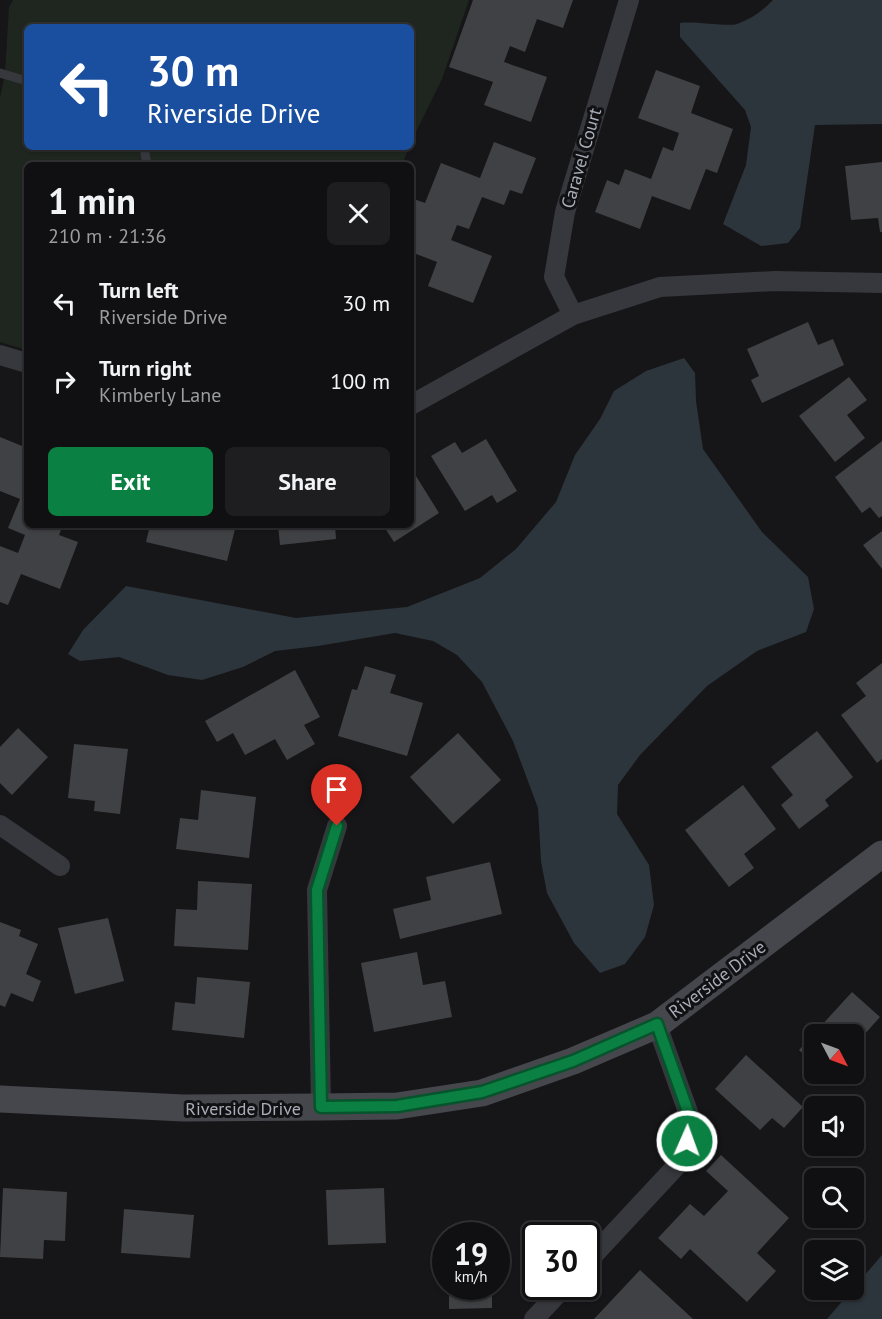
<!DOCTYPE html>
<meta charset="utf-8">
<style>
:root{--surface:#101012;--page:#1e1e20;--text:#f1f3f6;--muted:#9c9d9f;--line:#303032;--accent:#0b8043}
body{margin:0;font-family:"PT Sans",sans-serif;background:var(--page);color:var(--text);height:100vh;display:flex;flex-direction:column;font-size:22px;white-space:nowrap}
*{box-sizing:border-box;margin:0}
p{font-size:20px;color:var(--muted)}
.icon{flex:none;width:33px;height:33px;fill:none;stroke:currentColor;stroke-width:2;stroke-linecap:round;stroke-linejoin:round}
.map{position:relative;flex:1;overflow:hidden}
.sheet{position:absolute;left:24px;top:162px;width:390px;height:366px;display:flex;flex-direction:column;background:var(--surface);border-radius:9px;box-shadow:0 2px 4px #0004,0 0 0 2px var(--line)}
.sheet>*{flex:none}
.banner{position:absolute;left:24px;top:24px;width:390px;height:126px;border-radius:9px;box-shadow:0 2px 4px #0004,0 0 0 2px var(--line);background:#1a4fa0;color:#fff;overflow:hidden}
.needle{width:39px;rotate:131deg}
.controls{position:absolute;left:804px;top:1024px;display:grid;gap:12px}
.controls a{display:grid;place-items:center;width:60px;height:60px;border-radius:9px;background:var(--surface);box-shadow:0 2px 4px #0004,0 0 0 2px var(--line);font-size:30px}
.speed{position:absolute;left:432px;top:1222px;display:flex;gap:12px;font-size:30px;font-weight:700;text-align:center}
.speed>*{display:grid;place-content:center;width:78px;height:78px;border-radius:50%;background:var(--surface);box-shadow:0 2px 4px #0004,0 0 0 2px var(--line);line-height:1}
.speed small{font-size:15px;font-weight:400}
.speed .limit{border:3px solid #111;border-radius:9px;background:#fff;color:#111}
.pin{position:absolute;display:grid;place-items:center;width:51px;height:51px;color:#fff;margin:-62px -26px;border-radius:50% 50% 50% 0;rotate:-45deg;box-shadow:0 0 6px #0007}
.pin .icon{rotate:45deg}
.me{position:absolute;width:66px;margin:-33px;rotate:2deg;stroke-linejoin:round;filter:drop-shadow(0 0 4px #0008)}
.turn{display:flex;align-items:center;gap:21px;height:126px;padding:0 24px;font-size:27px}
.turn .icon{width:78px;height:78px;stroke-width:2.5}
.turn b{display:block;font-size:42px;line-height:51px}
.round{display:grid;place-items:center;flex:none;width:63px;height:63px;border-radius:9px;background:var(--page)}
.summary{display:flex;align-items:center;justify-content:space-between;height:102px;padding:0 24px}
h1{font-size:36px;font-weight:700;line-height:45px}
.action{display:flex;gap:12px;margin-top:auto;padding:12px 24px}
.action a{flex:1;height:69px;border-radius:9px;background:var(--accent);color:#fff;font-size:24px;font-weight:700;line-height:69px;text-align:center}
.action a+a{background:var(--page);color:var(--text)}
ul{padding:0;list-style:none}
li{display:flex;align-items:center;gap:18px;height:78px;padding:0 24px}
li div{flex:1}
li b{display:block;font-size:22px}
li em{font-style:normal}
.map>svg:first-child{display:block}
.green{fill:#1e261f}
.water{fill:#2c353c}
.building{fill:#404145}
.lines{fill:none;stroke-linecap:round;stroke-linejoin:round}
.lane{stroke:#37383d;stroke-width:9}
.street{stroke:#37383d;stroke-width:20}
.secondary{stroke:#45474d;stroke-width:27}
.route-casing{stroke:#07532c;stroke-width:15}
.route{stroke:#0b8043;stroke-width:10}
.labels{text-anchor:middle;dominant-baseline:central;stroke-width:6;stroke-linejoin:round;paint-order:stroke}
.street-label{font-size:18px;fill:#a8adb8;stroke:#111113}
</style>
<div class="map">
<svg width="882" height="1319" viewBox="0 0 882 1319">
<rect width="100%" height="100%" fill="#161618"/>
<path class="green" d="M13,0H469L442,79L411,142V27H27V147H409L402,165H27V350L0,342V98L5,74L9,7Z"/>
<path class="water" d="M773,0H882V124L815,125L800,228L788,243L761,246L723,224L746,165L751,127L745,110L680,37V23C694,21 728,27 737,24C752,19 763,10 773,0Z
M684,358L695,373L696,401L703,449L762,532L808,577L814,609L806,632L757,651L707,686L640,755L618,785L617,814L649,865L654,905L645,937L625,964L600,973L574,943L547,893L541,861L538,808L513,741L482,682L457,655L433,641L395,633L318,646L275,651L243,667L202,680L168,675L119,657L80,661L68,654L83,630L126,586L296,618L407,607L480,578L516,549L556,502L575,455L600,419L614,391L646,371Z
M882,1255V1319H827Z"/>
<path class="building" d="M473,0H573L563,28L537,19L525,52L510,46L504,62L547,77L531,122L484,105L493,82L449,67Z
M656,70L700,86L691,113L733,129L717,173L706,169L690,210L652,196L640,229L595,212L607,180L619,185L625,169L651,179L663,147L673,151L679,133L638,118Z
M494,142L536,158L522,194L510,190L504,205L482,197L469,229L457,225L451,240L492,256L473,303L428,286L437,262L411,252V198L425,203L441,163L480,178Z
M882,162V232H880L878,218L851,220L845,166Z
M808,322L818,345L833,339L844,365L762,403L751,380L759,376L747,349Z
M849,377L867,400L847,415L865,438L835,462L799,416Z
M0,437L27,448V525H63L59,535L78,542L60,589L21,574L8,605L0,602V546L18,553L25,535L8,528L20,499L0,491Z
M486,439L517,491L497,503L492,495L465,511L431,456L455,442L462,453Z
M882,441V516L879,518L870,507L862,513L835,477Z
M411,468L439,513L394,542L383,525H411Z
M150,525H236L227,561L146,542Z
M278,525H335L336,539L280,545Z
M882,531V569L863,545Z
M882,663V759L877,763L841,715L866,696L856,683Z
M365,666L396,675L390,693L423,703L407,756L338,736L352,689L357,690Z
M295,670L320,717L304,725L315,744L287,760L275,739L245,755L233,733L217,742L205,721Z
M18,728L48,757L12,795L0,783V747Z
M817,731L853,777L825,800L829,806L799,829L781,805L793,795L771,767Z
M458,733L501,780L453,824L410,777Z
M74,744L128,749L120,814L94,811L95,801L68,798Z
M743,785L776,829L744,854L754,868L729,887L685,830Z
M201,790L256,797L249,858L176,849L180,818L198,820Z
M490,862L502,914L400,939L393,909L431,900L426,877Z
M198,881L252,884L248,950L174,946L176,909L197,910Z
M108,918L124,981L75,994L58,928Z
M0,922L21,930L19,936L38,944L26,974L41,981L33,1002L11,993L5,1007L0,1005Z
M417,952L423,985L445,981L452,1017L374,1032L361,963Z
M197,977L250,982L244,1038L172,1030L175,1002L195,1004Z
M852,992L880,1017L854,1046V1035H814V1064L799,1050Z
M746,1055L803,1107L784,1128L772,1118L760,1130L715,1089Z
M721,1155L789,1218L757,1253L776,1271L747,1302L690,1249L681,1259L658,1238L690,1204L704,1216L728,1191L706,1171Z
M3,1188L67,1192L65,1241L44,1240L43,1259L0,1257Z
M384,1188L386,1243L328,1245L326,1190Z
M124,1209L194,1215L190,1258L121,1253Z
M640,1270L693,1319H594Z
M449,1287H492V1308L449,1309Z"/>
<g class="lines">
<path class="lane" d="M0,73L27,81
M144,147L147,165"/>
<path class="street" d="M573,315L554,277L565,212L629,0
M0,355L27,363
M411,405L573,315L660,287L775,281L882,283
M0,825L60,866
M321,1107L317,890L337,826
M586,1263L682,1160L692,1123L657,1025
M534,1319L564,1287"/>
<path class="secondary" d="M0,1099L183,1108L321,1107L397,1106L482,1093L573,1061L657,1025L882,854"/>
</g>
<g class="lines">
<defs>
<path id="route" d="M337,826L317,890L321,1107L397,1106L482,1092L573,1061L657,1024L692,1123L687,1141"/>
</defs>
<use href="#route" class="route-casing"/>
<use href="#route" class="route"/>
</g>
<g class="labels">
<g class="street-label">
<text transform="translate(581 158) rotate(-74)">Caravel Court</text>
<text transform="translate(717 979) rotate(-37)">Riverside Drive</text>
<text x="243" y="1108">Riverside Drive</text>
</g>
</g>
</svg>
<div class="controls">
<a><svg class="needle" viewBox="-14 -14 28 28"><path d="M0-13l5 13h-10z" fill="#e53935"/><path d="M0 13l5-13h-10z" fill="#9c9d9f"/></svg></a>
<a><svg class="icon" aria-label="sound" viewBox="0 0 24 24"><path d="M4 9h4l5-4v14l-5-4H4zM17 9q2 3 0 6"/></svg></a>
<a><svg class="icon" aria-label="search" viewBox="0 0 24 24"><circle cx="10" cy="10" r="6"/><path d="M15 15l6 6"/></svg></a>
<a><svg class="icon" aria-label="layers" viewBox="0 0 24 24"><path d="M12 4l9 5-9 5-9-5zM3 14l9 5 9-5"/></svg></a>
</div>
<div class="speed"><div>19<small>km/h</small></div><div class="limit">30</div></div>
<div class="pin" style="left:337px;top:826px;background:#d93025"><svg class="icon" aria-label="arrive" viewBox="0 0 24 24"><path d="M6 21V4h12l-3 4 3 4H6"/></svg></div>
<svg class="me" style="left:687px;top:1141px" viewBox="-20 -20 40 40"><circle r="17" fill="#0b8043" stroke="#fff" stroke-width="3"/><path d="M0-11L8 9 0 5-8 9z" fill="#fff"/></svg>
<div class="banner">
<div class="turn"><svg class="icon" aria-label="left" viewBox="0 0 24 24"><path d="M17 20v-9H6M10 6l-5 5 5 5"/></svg><div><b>30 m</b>Riverside Drive</div></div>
</div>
<section class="sheet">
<div class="summary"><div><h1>1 min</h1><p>210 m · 21:36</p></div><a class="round"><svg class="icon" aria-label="close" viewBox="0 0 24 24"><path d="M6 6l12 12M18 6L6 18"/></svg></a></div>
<ul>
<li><svg class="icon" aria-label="left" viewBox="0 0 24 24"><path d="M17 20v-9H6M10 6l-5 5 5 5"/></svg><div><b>Turn left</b><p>Riverside Drive</p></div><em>30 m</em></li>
<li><svg class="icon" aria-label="right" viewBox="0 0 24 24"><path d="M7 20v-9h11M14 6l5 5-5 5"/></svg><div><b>Turn right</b><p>Kimberly Lane</p></div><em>100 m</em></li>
</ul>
<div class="action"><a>Exit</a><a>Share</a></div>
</section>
</div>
